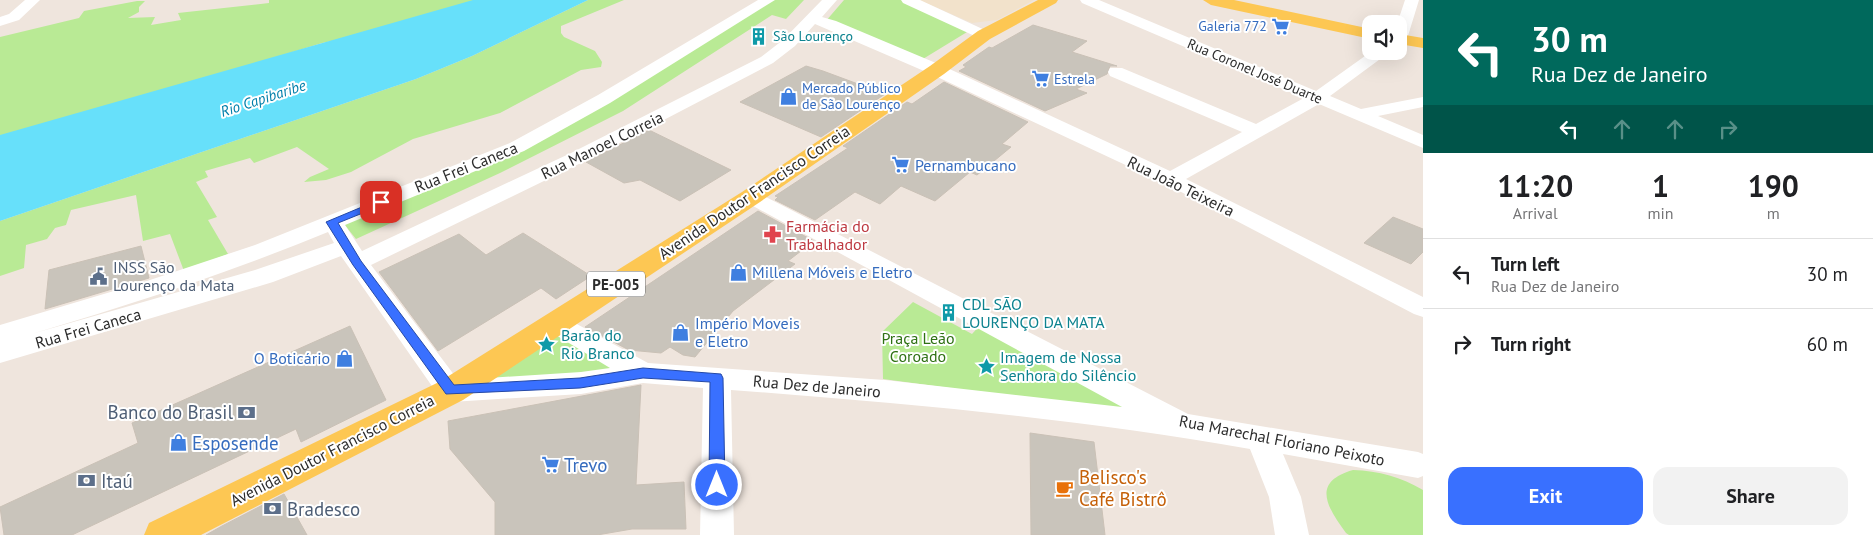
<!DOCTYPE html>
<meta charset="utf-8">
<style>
:root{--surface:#fff;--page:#f2f2f2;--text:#202124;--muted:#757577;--line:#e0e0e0;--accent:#3970ff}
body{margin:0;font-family:"PT Sans",sans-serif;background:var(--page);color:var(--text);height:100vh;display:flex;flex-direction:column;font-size:19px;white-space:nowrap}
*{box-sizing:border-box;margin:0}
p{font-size:16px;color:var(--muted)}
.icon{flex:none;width:28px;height:28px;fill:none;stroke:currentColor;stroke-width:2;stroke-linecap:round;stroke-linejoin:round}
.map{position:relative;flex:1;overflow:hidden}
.details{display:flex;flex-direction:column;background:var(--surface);width:450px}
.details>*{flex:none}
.hud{background:#00695c;color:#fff;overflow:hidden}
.controls{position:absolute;left:1362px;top:15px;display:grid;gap:10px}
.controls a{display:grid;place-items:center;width:45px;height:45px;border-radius:10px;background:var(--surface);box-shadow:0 5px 20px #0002;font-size:25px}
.pin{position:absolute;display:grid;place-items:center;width:42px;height:42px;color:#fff;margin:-21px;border-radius:10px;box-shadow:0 2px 8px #0006}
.me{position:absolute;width:55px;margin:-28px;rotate:0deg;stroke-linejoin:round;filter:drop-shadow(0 0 4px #0008)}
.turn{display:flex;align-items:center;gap:18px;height:105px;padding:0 25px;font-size:22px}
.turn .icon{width:65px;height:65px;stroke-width:2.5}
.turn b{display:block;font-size:35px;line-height:42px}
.lanes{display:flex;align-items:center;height:48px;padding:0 25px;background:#0003;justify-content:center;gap:25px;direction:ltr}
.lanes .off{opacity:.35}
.eta{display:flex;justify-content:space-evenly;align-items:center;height:85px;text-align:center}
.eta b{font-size:30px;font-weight:600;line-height:35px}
.action{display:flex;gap:10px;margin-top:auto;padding:10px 25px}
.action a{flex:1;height:58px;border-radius:15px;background:var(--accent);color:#fff;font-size:20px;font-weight:600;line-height:58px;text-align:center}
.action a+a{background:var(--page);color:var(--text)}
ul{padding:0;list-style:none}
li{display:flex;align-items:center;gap:15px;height:70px;padding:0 25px;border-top:1px solid var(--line)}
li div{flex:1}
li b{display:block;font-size:19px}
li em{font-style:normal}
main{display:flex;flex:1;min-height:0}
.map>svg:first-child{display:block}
.education{fill:#f2e2cb}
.green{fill:#b9ea95}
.water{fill:#67e0fa}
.building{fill:#c9c4bb;stroke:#cac1b6}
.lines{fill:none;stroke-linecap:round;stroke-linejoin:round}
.street{fill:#fff;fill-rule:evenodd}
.primary{fill:#fdc753;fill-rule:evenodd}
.route{fill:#3970ff;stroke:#2549a6}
.labels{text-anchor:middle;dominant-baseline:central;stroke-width:4;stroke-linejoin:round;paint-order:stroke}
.far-shop-label{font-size:14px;fill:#366cbe;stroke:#fff;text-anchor:start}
.far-culture-label{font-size:14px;fill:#0d838f;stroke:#fff;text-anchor:start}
.far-street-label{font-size:14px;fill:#2c2c2c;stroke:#fff}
.far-water-label{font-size:15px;font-style:italic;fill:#017faa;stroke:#fff}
.shield{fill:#fff;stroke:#6b6b6b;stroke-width:1}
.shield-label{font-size:15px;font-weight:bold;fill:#2c2c2c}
.street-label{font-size:16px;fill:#2c2c2c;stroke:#fff}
.shop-label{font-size:16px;fill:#366cbe;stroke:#fff;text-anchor:start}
.health-label{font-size:16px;fill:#be3a42;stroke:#fff;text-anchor:start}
.service-label{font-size:16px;fill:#4e5e75;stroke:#fff;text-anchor:start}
.culture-label{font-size:16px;fill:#0d838f;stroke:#fff;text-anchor:start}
.park-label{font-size:16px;fill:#2f7114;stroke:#fff}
.near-service-label{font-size:19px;fill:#4e5e75;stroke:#fff;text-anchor:start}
.near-shop-label{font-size:19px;fill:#366cbe;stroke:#fff;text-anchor:start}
.near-food-label{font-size:19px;fill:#c56008;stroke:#fff;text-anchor:start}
</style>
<main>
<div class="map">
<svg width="1423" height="535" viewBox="0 0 1423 535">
<rect width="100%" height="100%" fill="#efe5dd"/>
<path class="education" d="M919,0H1034L997,20L972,23Z"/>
<path class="green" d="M269,0H486L391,29L322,43L0,142V37L79,18L84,11L137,1H145L139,7V12L128,18L155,17L151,25L181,20L178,13L269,3Z
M588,0H624L561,26V33L564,37L595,51L602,62L601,67L581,70L500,113L413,139L351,172L326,180L304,182L310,177L329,169L297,147L254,163L250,158L205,171L208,177L196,182L217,217L208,220L228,254L184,271L170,234L143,241L136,195L71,210L66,225L55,228L47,239L26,245L24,268L0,276V221L416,79L472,56Z
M773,0H804L786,19L772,15L623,111L500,173L356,239L340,219L461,171Z
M844,0H908L972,29L918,62L825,22Z
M913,302L972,334L982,323L1125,403L1121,411L883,379L882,332Z
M555,323L643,373L451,391Z
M1353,470C1379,471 1401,477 1423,490V535H1349L1346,533C1327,507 1311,482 1353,470Z"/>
<path class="water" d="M473,0H588L472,56L416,79L0,221V135Z"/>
<path class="building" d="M1033,25L1087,41L1072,52L1117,66H1110L1107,74L1076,89L1087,93L1045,111L959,71L966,67L963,65L989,47L992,48Z
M806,66L823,71L885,94L821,137L740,102Z
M944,82L1028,122L1002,144L1011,147L977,175L970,172L935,201L901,186L880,204L855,192L815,220L775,200L778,197L775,196L848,148L843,146L907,102L912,104Z
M649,130L731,170L680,201L640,180L624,183L586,162Z
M758,211L814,241L788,261L795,264L733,311L695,357L683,355L670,347L661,353L629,350L585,327Z
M1393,217L1423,229V252L1411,264L1364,243Z
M523,233L591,276L556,299L541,288L438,351L379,272L459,234L486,255Z
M141,246L149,278L45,309L49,270Z
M350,326L386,400L301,442L296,429L72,535H4L0,507L138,443L132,423Z
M641,385L636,485L684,482L686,529H632L597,535H495V502L450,449L448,421Z
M1030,433L1094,442L1105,535H1031Z
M284,494L307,535H206L222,526Z"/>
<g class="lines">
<path class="street" d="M25,0H40L19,20L0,26V17L9,14Z
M758,0H775L610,103L524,151L345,225L362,251L571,153L761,57L783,40L822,0H837L822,17L836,21L943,66L1170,171L1242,132L1110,76L1108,72L1110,68H1122L1256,124L1304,98L1082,3L1080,0H1099L1316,91L1372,51H1391L1330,96L1361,109L1423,97V107L1378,116L1423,135V148L1319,104L1186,179L1423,297V317L1414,314L1164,183L931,74L815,24L795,46L773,63L585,161L371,265L458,380L581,372L610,368L546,329L542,323L546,317L555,314L564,317L648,363L885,380L1122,407L744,201L740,197L744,193L751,191L758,193L1188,414L1418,452L1423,454V476L1418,478L1283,454L1301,497L1309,535H1275L1269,497L1250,449C1079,419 904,403 731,390L734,535H700L703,388L643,383L581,394L451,402L441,399L341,256L273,282L0,363V325L144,282L255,245L510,143L598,95ZM328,232L334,243L255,270L0,343C111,311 221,276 328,232Z
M901,0H920L989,32L992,35L989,38H979L903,3Z
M1405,0H1419L1407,39L1399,44V24H1397Z"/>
<path class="primary" d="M1038,0H1058L1056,3L990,39L944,74L760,202L463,400L201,535H144L149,523L439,382L742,192L930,66L978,31Z
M1203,0H1234L1371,29V39L1211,5Z
M1399,34L1423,38V48L1399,44Z"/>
</g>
<path class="route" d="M381,199L386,202L385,204L338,223L361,261L454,385L580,378L643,368L721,374L723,378L725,485L722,490L717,492L712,490L709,485L710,382L643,378L580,388L446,394L353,265L326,222Z"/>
<defs>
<symbol id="supermarket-bare" viewBox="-9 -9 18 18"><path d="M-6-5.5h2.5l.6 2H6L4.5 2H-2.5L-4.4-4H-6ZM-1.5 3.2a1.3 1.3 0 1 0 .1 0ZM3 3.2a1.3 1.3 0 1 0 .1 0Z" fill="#3f7fe0" stroke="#fff" stroke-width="2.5" paint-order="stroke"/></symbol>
<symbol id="building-bare" viewBox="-9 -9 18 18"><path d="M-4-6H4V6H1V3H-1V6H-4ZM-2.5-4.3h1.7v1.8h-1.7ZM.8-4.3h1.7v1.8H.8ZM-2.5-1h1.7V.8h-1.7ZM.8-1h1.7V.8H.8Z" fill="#0f9aa8" stroke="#fff" stroke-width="2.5" paint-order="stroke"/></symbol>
<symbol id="shop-bare" viewBox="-9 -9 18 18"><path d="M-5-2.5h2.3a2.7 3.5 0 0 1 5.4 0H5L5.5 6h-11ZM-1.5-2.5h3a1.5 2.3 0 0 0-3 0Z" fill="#3f7fe0" stroke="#fff" stroke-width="2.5" paint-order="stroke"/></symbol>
<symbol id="pharmacy-bare" viewBox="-9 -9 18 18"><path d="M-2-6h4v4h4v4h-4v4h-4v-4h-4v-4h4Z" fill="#e0444e" stroke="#fff" stroke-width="2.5" paint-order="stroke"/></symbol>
<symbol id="civic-bare" viewBox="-9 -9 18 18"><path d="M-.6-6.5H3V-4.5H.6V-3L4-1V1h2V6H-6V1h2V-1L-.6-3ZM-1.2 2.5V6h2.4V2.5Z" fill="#5c6f8a" stroke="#fff" stroke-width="2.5" paint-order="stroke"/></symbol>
<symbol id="sight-bare" viewBox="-9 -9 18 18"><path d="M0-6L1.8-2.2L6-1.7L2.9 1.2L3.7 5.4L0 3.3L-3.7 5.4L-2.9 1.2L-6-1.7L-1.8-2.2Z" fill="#0f9aa8" stroke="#fff" stroke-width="2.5" paint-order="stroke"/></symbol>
<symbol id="bank-bare" viewBox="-9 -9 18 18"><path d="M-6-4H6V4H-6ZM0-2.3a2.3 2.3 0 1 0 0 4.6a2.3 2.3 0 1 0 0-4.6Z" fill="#5c6f8a" stroke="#fff" stroke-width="2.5" paint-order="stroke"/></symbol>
<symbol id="cafe-bare" viewBox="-9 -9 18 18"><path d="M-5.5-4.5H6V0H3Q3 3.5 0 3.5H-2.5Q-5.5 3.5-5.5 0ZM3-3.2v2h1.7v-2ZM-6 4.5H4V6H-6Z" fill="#e8710a" stroke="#fff" stroke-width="2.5" paint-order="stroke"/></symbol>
</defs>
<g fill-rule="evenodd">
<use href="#supermarket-bare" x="1268" y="14" width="25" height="25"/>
<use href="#building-bare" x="746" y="24" width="25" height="25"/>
<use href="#supermarket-bare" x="1028" y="66" width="25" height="25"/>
<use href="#shop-bare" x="776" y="84" width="25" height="25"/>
<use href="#supermarket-bare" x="888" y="152" width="25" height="25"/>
<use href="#pharmacy-bare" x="760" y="222" width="25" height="25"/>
<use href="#shop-bare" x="726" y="260" width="25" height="25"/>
<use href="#civic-bare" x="86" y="264" width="25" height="25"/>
<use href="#building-bare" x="936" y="300" width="25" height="25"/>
<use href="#shop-bare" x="668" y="320" width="25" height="25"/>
<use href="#sight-bare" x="534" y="332" width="25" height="25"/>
<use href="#shop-bare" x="332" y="346" width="25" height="25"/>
<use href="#sight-bare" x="974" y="354" width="25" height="25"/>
<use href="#bank-bare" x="234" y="400" width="25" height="25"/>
<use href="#shop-bare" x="166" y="430" width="25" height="25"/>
<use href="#supermarket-bare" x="538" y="452" width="25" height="25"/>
<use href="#bank-bare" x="74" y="468" width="25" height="25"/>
<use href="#cafe-bare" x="1052" y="476" width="25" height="25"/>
<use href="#bank-bare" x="260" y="496" width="25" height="25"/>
</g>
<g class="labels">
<g class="far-shop-label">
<text x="1267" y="26" text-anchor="end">Galeria 772</text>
<text x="1054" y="79">Estrela</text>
<text x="802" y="88">Mercado Público<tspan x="802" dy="16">de São Lourenço</tspan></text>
</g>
<g class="far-culture-label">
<text x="773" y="36">São Lourenço</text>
</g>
<g class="far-street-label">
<text transform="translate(1255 71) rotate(23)">Rua Coronel José Duarte</text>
</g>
<g class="far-water-label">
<text transform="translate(263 98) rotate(-18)">Rio Capibaribe</text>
</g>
<rect class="shield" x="587" y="271.5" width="58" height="25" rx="4"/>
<g class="shield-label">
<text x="616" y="284">PE-005</text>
</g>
<g class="street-label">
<text transform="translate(602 145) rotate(-26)">Rua Manoel Correia</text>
<text transform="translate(466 167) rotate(-22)">Rua Frei Caneca</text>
<text transform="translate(1181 186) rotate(26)">Rua João Teixeira</text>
<text transform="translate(754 192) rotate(-34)">Avenida Doutor Francisco Correia</text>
<text transform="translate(88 328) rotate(-16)">Rua Frei Caneca</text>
<text transform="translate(817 386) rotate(5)">Rua Dez de Janeiro</text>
<text transform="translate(1282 440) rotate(11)">Rua Marechal Floriano Peixoto</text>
<text transform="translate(332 450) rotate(-27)">Avenida Doutor Francisco Correia</text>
</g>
<g class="shop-label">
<text x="915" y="165">Pernambucano</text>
<text x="752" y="272">Millena Móveis e Eletro</text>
<text x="695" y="323">Império Moveis<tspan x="695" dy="18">e Eletro</tspan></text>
<text x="330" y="358" text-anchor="end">O Boticário</text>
</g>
<g class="health-label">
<text x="786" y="226">Farmácia do<tspan x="786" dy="18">Trabalhador</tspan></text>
</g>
<g class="service-label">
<text x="113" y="267">INSS São<tspan x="113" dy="18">Lourenço da Mata</tspan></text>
</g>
<g class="culture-label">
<text x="962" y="304">CDL SÃO<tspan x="962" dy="18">LOURENÇO DA MATA</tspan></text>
<text x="561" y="335">Barão do<tspan x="561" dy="18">Rio Branco</tspan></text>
<text x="1000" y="357">Imagem de Nossa<tspan x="1000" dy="18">Senhora do Silêncio</tspan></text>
</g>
<g class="park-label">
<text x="918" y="338">Praça Leão<tspan x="918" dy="18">Coroado</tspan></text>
</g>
<g class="near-service-label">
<text x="233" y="412" text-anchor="end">Banco do Brasil</text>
<text x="101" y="481">Itaú</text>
<text x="287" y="509">Bradesco</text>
</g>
<g class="near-shop-label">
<text x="192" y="443">Esposende</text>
<text x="564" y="465">Trevo</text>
</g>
<g class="near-food-label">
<text x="1079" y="477">Belisco's<tspan x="1079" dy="22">Café Bistrô</tspan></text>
</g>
</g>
</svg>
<div class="controls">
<a><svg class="icon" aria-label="sound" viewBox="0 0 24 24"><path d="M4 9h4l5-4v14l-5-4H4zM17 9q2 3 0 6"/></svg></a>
</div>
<div class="pin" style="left:381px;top:202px;background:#d93025"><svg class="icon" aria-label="arrive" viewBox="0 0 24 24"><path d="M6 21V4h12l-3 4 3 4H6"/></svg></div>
<svg class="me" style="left:717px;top:485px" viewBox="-20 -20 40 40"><circle r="17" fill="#3970ff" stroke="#fff" stroke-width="3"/><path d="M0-11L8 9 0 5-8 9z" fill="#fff"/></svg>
</div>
<section class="details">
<div class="hud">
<div class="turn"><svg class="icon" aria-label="left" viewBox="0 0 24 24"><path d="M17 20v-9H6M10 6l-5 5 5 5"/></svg><div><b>30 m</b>Rua Dez de Janeiro</div></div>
<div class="lanes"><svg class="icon" aria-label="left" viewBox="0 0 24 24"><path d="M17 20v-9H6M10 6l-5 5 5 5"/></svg><svg class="icon off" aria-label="ahead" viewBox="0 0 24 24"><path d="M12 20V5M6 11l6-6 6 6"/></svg><svg class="icon off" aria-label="ahead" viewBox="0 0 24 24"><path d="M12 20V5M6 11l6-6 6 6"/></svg><svg class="icon off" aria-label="right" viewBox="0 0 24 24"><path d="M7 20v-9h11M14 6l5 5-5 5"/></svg></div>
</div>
<div class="eta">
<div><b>11:20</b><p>Arrival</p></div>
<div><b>1</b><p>min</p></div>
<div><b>190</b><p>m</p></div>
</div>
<ul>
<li><svg class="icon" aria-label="left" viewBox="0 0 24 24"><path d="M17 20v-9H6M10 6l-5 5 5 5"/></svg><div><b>Turn left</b><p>Rua Dez de Janeiro</p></div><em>30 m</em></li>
<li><svg class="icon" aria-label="right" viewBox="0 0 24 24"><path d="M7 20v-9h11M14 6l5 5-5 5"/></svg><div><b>Turn right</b></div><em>60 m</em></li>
</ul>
<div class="action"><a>Exit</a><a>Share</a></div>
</section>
</main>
